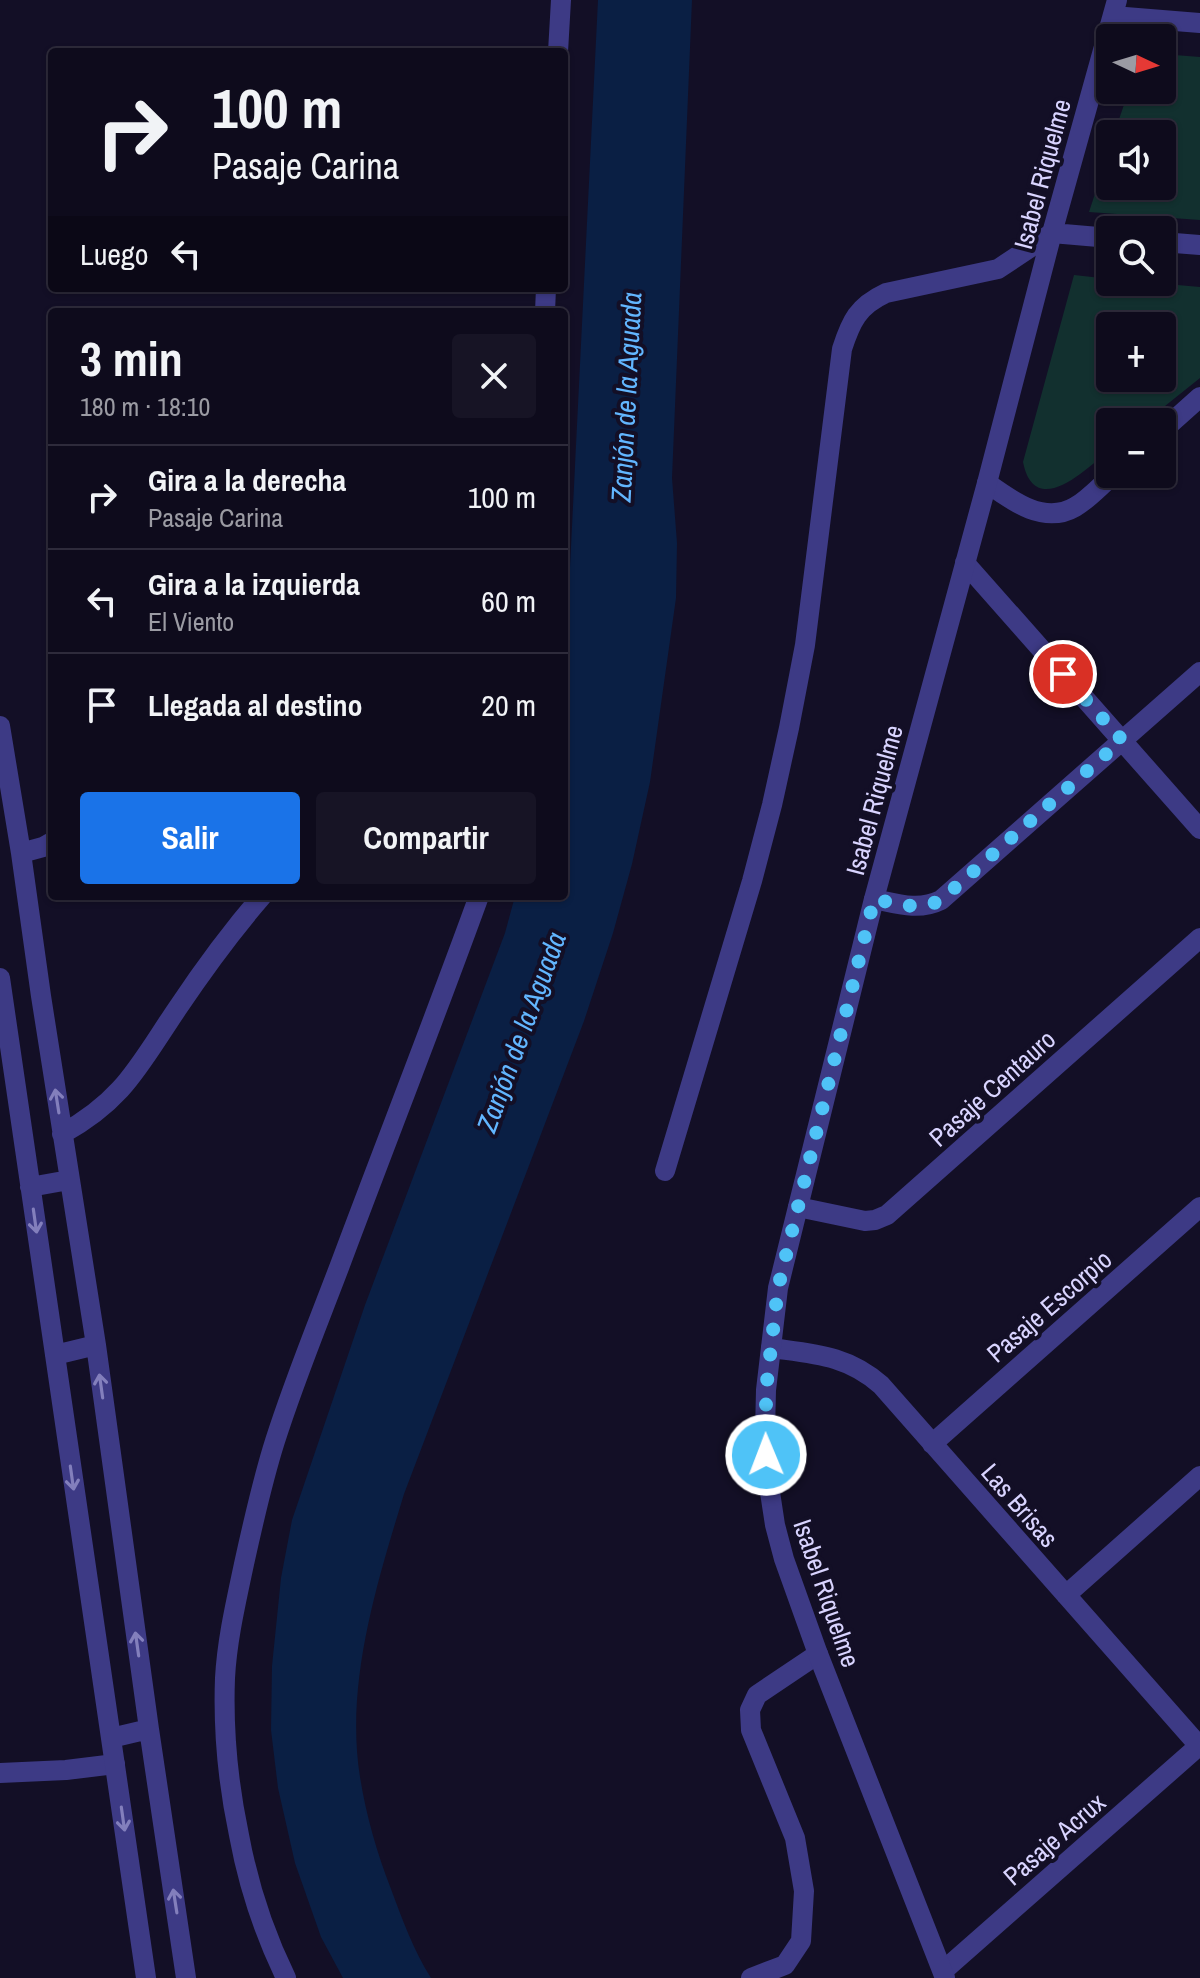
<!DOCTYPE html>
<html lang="es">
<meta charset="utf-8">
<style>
:root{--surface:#0e0b1c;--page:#171425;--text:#f1f3f6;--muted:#9b9ba3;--line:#2e2b3b;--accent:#1a73e8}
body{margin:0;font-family:"Archivo Narrow",sans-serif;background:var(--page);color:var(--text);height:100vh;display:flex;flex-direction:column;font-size:30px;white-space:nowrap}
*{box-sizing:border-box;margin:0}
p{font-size:26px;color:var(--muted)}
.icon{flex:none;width:44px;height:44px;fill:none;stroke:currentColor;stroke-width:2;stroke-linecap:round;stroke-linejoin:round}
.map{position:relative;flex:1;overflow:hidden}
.drawer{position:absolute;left:48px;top:308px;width:520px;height:592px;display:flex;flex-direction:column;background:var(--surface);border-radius:8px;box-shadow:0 2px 6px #0004,0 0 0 2px var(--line)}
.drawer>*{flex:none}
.banner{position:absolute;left:48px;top:48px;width:520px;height:244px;border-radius:8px;box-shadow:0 2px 6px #0004,0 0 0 2px var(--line);background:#0e0b1c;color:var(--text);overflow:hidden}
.needle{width:52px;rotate:94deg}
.controls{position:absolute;left:1096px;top:24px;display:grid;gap:16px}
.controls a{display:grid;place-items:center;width:80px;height:80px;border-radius:8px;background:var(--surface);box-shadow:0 2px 6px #0004,0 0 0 2px var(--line);font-size:40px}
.pin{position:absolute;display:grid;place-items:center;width:68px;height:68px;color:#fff;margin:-34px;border:4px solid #fff;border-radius:50%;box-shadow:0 2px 8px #0007}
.me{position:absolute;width:88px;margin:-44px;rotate:359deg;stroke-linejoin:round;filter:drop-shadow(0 0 6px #0008)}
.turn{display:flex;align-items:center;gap:28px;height:168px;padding:0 32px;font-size:36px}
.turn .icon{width:104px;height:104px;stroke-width:2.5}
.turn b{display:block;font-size:56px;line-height:68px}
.then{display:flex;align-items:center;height:76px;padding:0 32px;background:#0003;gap:16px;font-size:30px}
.round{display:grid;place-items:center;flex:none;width:84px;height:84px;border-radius:8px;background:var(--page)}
.summary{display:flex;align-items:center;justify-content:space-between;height:136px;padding:0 32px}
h1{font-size:48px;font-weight:700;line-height:60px}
.action{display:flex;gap:16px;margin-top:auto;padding:16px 32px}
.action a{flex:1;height:92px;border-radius:8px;background:var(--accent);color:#fff;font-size:32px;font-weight:700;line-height:92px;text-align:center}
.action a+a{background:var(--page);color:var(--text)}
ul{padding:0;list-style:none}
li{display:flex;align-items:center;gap:24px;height:104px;padding:0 32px;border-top:2px solid var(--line)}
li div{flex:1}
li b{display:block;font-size:30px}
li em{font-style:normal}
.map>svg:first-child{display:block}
.green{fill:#12302f;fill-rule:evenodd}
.water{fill:#0a1f44}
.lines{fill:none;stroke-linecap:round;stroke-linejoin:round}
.service{stroke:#3d3a85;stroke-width:20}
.minor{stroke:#3d3a85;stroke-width:20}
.tertiary{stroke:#3d3a85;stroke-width:20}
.oneway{stroke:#837fbc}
.route{stroke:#4fc3f7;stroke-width:14;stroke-dasharray:0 25.2}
.labels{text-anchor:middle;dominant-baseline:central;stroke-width:8;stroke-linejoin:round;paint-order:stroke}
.street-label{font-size:26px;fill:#d9d4ff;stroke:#130f26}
.water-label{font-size:28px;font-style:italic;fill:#62b6ff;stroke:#130f26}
</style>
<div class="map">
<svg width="1200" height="1978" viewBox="0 0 1200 1978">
<rect width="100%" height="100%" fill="#130f26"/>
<path class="green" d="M1162,54L1200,57V220L1089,212L1110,148V186H1162V134H1114L1129,90H1162Z
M1074,275L1110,279V282H1144L1200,287V378L1145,422H1110V450C1087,468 1035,521 1023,462ZM1110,326H1162V378H1110Z"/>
<path class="water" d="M598,0H692L672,478L677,543L676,598L650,782L632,864L613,933L584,1021L404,1494C377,1583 345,1683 360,1777C366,1815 377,1853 391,1889C402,1919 414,1951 431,1978H343L321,1937L295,1863L278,1788L271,1730L272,1666L281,1578L292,1520L365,1305L505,933L515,896H564V645L570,567Z"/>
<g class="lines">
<path class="service" d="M665,1171L752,881L772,805L789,728L805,645L842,349C851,321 858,306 886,293L998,269L1052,233
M0,1773L66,1770L115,1764
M751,1978L785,1965L801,1941L804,1891L795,1838L751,1730L750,1710L757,1695L818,1654"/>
<path class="minor" d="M558,52L561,0
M545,312L546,288
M1162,431L1200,397
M987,483C1012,501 1044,525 1075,507C1089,499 1101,485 1114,474
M965,563L1200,829
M0,726L21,853L41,996L96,1345L149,1729L186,1978
M21,853L43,847L52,842
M874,899C898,904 919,911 941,900L1200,672
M0,978L146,1978
M62,1134C124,1100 139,1065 177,1009C203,970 231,932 262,896
M30,1187L69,1180
M798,1207L865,1221L875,1220L887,1215L1200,938
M771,1348C814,1354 847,1355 881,1385L1200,1747
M55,1355L96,1345
M932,1444L1200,1207
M1066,1595L1200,1476
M111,1738L149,1729
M943,1971L1200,1745
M286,1978C264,1933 248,1884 239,1835C228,1783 223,1731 225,1678C227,1640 236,1602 244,1564C253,1523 262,1482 275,1441C294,1381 318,1323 340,1265C386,1142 434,1020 479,896"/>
<path class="tertiary" d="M1113,16L1200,23
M1052,233L1110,238
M1162,242L1200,245
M945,1978L818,1654L784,1559L775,1525L768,1479L765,1432L766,1390L778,1288L874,899L987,483L1052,233L1117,0"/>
</g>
<defs><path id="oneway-shaft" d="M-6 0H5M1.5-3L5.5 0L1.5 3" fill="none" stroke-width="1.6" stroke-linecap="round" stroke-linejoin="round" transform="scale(2)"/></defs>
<g class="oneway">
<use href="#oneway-shaft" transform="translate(57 1101) rotate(-99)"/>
<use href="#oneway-shaft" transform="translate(35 1221) rotate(82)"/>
<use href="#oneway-shaft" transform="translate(101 1386) rotate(-98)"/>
<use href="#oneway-shaft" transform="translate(72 1478) rotate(82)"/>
<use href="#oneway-shaft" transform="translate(137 1644) rotate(-98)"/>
<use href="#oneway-shaft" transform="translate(123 1819) rotate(82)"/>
<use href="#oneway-shaft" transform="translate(175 1901) rotate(-99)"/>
</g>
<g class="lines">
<path class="route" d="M766,1455V1390L778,1288L874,899C898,904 919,911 941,900L1122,740L1063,674"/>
</g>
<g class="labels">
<g class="street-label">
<text transform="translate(1042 174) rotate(-75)">Isabel Riquelme</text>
<text transform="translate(874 800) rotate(-75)">Isabel Riquelme</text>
<text transform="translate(992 1088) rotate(-42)">Pasaje Centauro</text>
<text transform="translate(1049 1306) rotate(-41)">Pasaje Escorpio</text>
<text transform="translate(1020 1505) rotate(49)">Las Brisas</text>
<text transform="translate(827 1593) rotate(71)">Isabel Riquelme</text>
<text transform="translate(1054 1839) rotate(-41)">Pasaje Acrux</text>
</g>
<g class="water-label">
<text transform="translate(626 397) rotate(-87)">Zanjón de la Aguada</text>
<text transform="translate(521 1032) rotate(-70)">Zanjón de la Aguada</text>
</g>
</g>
</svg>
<div class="controls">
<a><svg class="needle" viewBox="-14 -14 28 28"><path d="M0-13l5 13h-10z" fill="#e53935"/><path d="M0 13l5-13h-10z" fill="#9b9ba3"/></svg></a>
<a><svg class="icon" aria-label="sound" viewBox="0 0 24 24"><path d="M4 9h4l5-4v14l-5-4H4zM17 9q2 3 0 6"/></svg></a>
<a><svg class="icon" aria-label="search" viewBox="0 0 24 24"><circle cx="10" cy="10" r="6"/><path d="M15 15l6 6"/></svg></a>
<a>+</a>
<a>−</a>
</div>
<div class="pin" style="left:1063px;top:674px;background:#d93025"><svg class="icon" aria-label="arrive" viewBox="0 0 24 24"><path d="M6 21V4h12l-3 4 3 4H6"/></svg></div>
<svg class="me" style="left:766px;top:1455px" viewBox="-20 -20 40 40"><circle r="17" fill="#4fc3f7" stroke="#fff" stroke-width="3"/><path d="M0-11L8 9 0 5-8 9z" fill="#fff"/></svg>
<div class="banner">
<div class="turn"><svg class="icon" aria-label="right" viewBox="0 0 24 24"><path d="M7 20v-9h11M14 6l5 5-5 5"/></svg><div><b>100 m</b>Pasaje Carina</div></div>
<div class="then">Luego<svg class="icon" aria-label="left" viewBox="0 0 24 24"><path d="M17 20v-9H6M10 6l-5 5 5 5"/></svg></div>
</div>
<section class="drawer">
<div class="summary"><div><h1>3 min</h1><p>180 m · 18:10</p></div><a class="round"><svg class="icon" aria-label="close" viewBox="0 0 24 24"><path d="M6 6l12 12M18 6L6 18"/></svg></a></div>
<ul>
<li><svg class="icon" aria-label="right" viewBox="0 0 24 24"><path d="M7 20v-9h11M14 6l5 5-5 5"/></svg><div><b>Gira a la derecha</b><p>Pasaje Carina</p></div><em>100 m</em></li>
<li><svg class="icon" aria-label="left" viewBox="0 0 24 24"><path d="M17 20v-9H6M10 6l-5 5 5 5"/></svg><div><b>Gira a la izquierda</b><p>El Viento</p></div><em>60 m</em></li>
<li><svg class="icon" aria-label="arrive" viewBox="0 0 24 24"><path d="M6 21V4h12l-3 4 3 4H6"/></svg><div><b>Llegada al destino</b></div><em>20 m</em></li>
</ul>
<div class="action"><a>Salir</a><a>Compartir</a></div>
</section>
</div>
